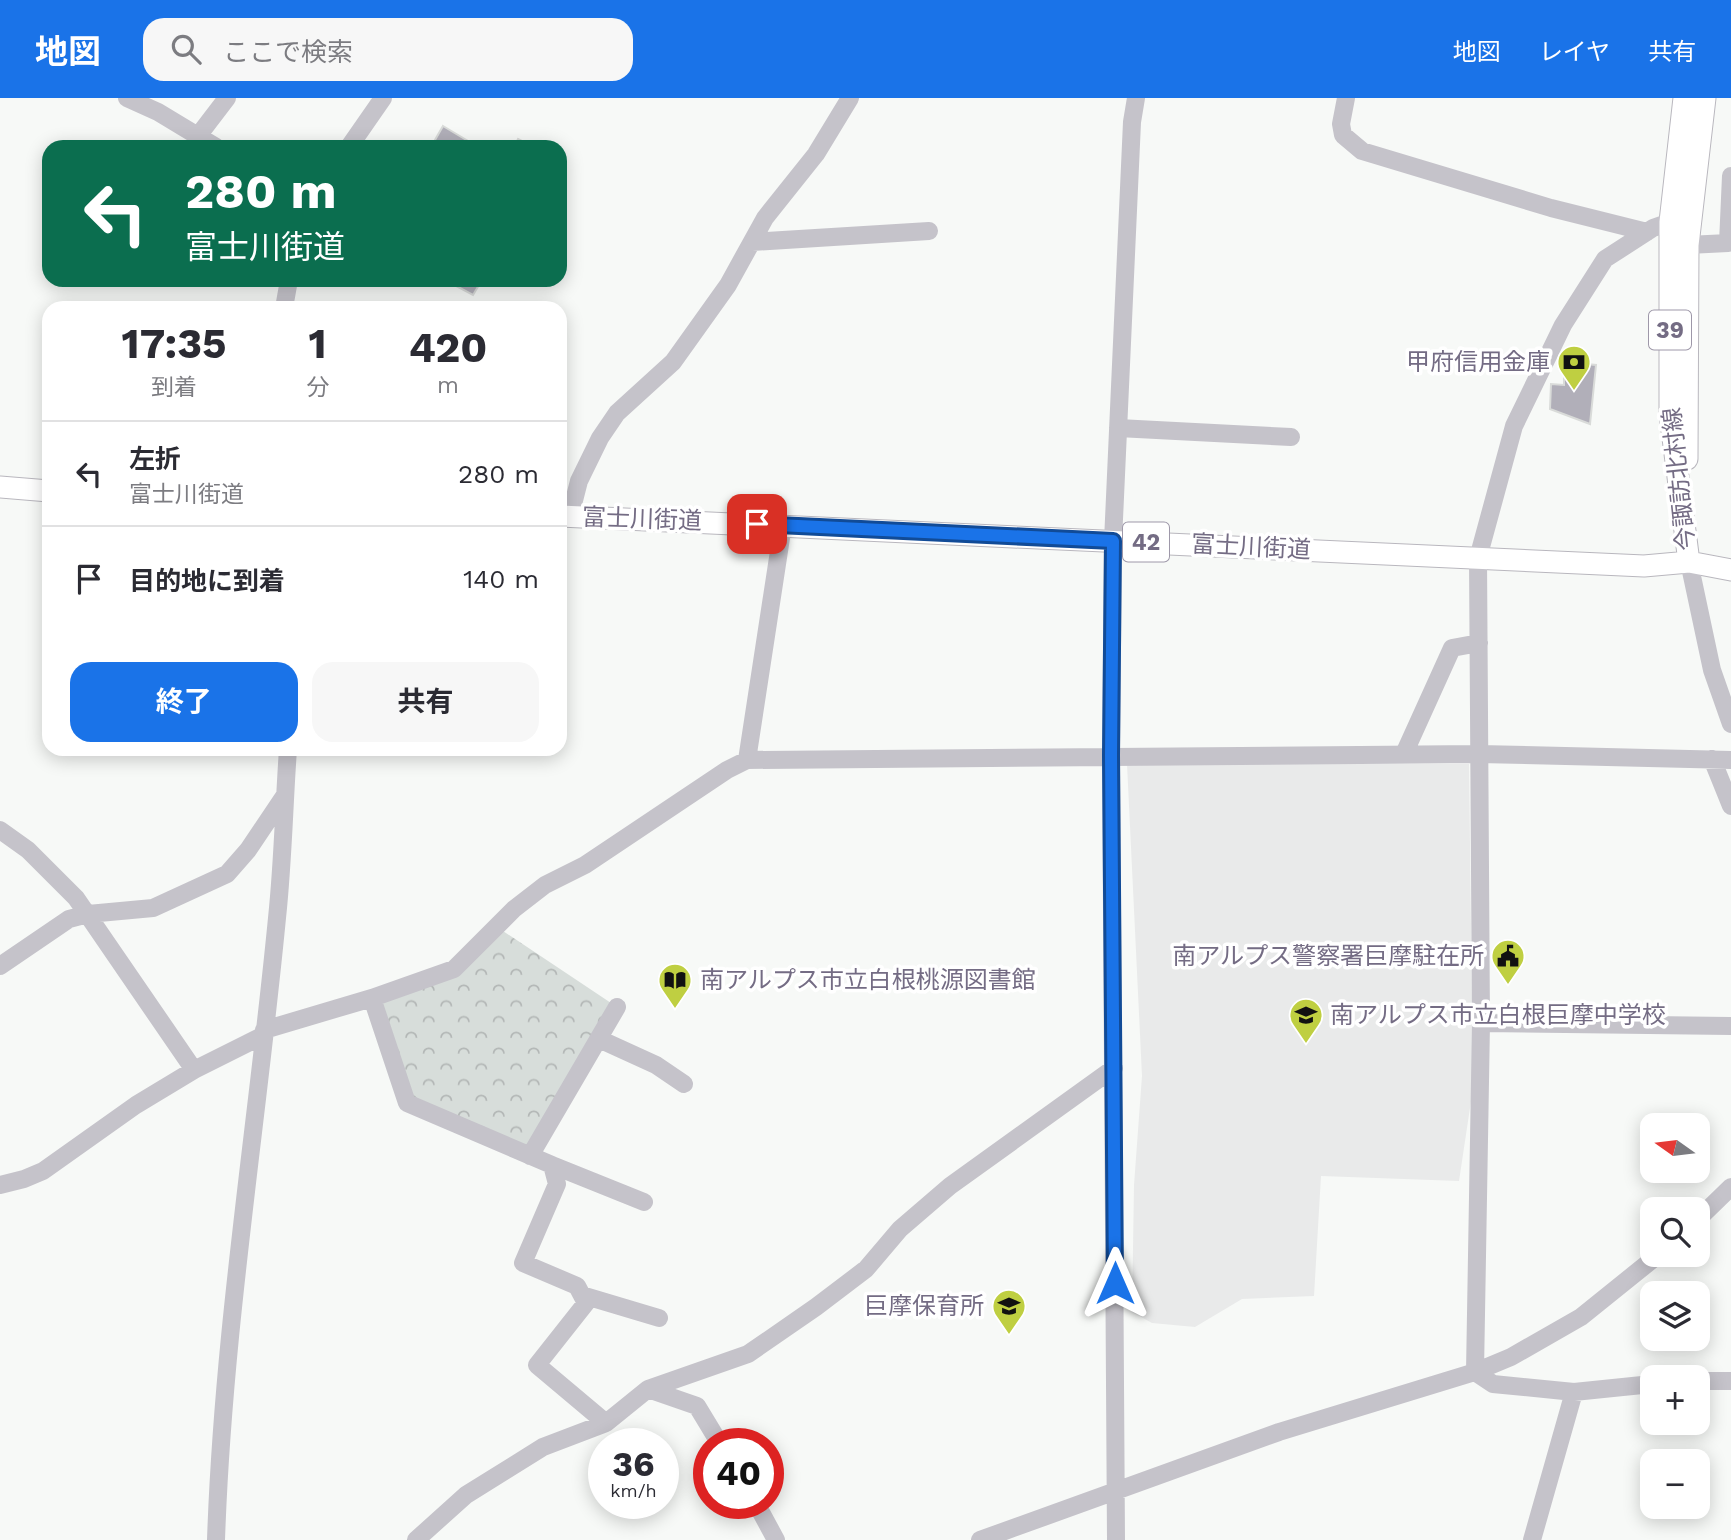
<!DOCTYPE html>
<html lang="ja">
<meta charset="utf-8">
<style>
:root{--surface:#fff;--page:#f7f7f7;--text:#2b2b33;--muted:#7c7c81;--line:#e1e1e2;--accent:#1a73e8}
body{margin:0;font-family:"Work Sans","Noto Sans JP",sans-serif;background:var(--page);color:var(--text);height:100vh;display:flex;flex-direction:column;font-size:26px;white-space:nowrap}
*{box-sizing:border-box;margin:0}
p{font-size:23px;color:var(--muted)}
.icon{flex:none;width:38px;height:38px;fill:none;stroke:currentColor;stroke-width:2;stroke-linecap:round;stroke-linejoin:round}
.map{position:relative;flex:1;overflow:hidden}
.drawer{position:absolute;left:42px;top:203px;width:525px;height:455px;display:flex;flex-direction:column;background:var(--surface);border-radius:21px;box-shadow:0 4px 18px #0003}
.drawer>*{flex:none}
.hud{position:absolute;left:42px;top:42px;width:525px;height:147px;border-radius:21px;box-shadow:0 4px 18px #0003;background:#0b6e4f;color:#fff;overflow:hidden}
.needle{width:46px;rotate:284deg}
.fabs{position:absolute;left:1640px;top:1015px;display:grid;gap:14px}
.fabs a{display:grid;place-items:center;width:70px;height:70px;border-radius:14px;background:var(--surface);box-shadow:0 4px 18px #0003;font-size:35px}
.speed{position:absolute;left:588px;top:1330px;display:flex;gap:14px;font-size:35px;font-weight:700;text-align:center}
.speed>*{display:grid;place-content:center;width:91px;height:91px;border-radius:50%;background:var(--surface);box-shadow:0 4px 18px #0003;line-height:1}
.speed small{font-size:18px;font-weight:400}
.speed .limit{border:10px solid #d22;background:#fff;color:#111}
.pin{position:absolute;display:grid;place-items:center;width:60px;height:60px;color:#fff;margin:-30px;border-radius:14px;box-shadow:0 4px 10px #0006}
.me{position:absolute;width:77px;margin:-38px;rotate:0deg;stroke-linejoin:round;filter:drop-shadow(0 0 5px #0008)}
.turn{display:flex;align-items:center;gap:24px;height:147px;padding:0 28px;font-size:32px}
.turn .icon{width:91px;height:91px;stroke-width:2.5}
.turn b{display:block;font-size:49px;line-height:60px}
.eta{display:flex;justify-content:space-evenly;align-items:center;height:119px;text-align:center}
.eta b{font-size:42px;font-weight:700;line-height:49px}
.primary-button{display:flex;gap:14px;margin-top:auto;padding:14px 28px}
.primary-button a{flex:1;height:80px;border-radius:21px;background:var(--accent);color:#fff;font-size:28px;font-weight:700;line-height:80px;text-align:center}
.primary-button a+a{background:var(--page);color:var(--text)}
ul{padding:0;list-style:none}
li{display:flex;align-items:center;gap:21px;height:105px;padding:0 28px;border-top:2px solid var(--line)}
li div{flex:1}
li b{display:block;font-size:26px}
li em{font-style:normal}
header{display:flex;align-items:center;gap:42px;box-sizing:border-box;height:98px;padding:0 35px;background:var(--accent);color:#fff}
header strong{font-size:33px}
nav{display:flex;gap:38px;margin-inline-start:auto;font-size:24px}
.search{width:490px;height:63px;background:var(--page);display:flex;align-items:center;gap:18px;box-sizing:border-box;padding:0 24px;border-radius:21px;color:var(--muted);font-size:26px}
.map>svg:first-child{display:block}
.built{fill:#e9eaea}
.park{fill:url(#park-crowns)}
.building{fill:#b1afb9;stroke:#d9dbd9;stroke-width:2}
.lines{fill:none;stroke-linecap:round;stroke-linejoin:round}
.major-casing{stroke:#b9b7be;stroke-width:23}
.minor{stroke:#c5c3ca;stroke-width:18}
.major{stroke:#fff;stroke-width:21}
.route-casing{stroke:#114b97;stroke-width:18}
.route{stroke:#1a73e8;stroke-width:12}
.labels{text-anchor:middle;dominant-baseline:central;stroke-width:7;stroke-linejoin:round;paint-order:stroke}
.shield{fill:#fff;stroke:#9e98a9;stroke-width:2}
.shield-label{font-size:23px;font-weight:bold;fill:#746c84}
.poi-label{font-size:24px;fill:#746c84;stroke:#fff;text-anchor:end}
.street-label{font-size:24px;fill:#746c84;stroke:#fff}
</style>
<header>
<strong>地図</strong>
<div class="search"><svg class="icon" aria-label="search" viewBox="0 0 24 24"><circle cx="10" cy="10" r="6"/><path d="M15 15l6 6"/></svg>ここで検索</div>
<nav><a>地図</a><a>レイヤ</a><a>共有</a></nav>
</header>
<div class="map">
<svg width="1731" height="1442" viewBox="0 0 1731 1442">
<defs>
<pattern id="park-crowns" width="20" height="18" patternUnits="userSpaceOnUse" patternTransform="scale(1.75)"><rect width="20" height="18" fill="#d7ddda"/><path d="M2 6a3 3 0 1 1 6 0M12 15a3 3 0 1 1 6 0" fill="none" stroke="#b3b7b6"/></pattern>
</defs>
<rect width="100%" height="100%" fill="#f7f9f7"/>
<path class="built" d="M1127,666H1469L1473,990L1459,1083L1321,1078L1314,1198L1242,1201L1195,1229L1152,1225L1132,1214L1134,1087L1142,978Z"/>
<path class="park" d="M497,829L617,909L530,1058L407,1005L372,900L454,871Z"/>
<path class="building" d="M443,28L478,49H431Z
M518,41L533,49H514Z
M445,182H482L473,197Z
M1564,264L1596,267L1590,326L1550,311L1551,286L1564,287Z"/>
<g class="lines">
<defs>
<path id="major" d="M1684,0L1670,124V317L1689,464
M1687,361L1688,147L1705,0
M0,389L49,393
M560,418L1644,468L1689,464L1731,472"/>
</defs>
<use href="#major" class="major-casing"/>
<path class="minor" d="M127,0L158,14L216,49
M1346,0L1341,26L1343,37L1362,53L1551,110L1647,134
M198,38L227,0
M349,49L383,0
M752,144L929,133
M1688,147L1728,145L1731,78
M284,210L289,182
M1118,330L1291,339
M570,418L579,383L600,340L617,315L673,264L728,187L765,120L816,56L850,0
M1689,464L1712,572L1731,626
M1404,656L1452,550L1479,545
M1712,661L1731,708
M747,662L783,427
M0,732L28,752L76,800L194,972
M0,868L69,821L88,816L153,810L227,776L248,752L285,697
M372,900L407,1005L552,1067L557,1086L523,1165L577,1188L586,1205L537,1267L606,1325
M1481,925L1731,928
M264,932L372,900L454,871L514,811L545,787L585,767L727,672L747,662L1479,656L1731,662
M599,941L656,967L684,986
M530,1058L617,909
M552,1067L644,1104
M0,1087L24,1081L43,1073L136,1007L194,972L264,937
M1698,1121L1731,1089
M582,1197L659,1220
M1475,1274L1481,925L1478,460L1514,328L1563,227L1605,161L1653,130L1670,124
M1475,1274L1493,1286L1574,1294L1652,1286
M1698,1283H1731
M648,1291L697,1308L720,1346
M756,1405L776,1442
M216,1442C223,1233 257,1028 277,820C283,764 284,707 288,651
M416,1442L466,1397L543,1349L606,1325L648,1291L748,1256L816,1209L866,1171L900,1131L950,1088L1114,970
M980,1442L1279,1334L1475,1274L1511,1259L1581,1219L1658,1157
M1116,1442L1111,657L1113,443L1132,24L1136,0
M1532,1442L1574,1294"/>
<use href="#major" class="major"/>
</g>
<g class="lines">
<defs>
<path id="route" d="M757,426L1113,443L1111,657L1115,1185"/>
</defs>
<use href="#route" class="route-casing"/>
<use href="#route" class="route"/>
</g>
<defs>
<symbol id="bank-pin" viewBox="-11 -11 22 30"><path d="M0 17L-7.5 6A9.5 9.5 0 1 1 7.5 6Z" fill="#bfcf41" stroke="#fff"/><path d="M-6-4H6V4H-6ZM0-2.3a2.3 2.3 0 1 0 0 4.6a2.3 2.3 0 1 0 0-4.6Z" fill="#111"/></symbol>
<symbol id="civic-pin" viewBox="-11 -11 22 30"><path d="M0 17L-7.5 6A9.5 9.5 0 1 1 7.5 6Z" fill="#bfcf41" stroke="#fff"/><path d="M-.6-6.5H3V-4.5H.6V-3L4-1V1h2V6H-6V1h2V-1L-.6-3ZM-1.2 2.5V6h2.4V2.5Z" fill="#111"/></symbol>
<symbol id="library-pin" viewBox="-11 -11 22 30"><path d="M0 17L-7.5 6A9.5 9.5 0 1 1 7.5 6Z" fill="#bfcf41" stroke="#fff"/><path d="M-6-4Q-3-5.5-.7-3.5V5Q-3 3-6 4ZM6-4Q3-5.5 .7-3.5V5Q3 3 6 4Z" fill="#111"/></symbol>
<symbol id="school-pin" viewBox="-11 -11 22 30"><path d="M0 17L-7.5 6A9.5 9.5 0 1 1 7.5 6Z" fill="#bfcf41" stroke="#fff"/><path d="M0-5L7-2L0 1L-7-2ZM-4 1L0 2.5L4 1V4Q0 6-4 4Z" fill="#111"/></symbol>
</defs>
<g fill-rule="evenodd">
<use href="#bank-pin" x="1555" y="245" width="38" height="52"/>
<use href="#civic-pin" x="1489" y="839" width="38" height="52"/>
<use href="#library-pin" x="656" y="863" width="38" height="52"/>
<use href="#school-pin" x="1287" y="898" width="38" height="52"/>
<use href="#school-pin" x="990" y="1189" width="38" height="52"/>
</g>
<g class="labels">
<g class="shield">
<rect x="1649" y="212.5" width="42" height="39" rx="5"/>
<rect x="1123" y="424.5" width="46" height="39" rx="5"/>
</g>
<g class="shield-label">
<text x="1670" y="232">39</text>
<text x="1146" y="444">42</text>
</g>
<g class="poi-label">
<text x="1550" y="264">甲府信用金庫</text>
<text x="1484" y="858">南アルプス警察署巨摩駐在所</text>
<text x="700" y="882" text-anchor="start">南アルプス市立白根桃源図書館</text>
<text x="1330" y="917" text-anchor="start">南アルプス市立白根巨摩中学校</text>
<text x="984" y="1208">巨摩保育所</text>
</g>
<g class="street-label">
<text transform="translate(1679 381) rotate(-96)">今諏訪北村線</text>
<text transform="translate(642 421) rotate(2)">富士川街道</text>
<text transform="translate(1251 449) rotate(3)">富士川街道</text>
</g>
</g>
</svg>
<div class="fabs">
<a><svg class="needle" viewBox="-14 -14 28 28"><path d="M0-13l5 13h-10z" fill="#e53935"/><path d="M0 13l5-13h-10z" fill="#7c7c81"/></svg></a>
<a><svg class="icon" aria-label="search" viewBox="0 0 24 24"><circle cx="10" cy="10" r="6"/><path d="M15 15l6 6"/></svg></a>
<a><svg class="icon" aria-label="layers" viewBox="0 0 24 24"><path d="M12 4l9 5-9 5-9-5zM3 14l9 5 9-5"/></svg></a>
<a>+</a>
<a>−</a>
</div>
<div class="speed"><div>36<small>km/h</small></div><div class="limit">40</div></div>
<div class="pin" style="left:757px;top:426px;background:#d93025"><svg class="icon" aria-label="arrive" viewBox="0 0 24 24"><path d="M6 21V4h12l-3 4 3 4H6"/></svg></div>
<svg class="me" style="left:1115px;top:1185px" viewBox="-20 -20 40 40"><path d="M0-17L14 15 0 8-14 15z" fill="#1a73e8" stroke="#fff" stroke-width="4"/></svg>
<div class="hud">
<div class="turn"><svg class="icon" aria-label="left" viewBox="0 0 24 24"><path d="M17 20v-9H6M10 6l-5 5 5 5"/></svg><div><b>280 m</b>富士川街道</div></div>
</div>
<section class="drawer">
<div class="eta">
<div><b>17:35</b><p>到着</p></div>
<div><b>1</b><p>分</p></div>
<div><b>420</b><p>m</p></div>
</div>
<ul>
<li><svg class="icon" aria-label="left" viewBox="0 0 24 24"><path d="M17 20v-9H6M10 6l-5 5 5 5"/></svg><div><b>左折</b><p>富士川街道</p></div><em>280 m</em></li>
<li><svg class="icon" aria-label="arrive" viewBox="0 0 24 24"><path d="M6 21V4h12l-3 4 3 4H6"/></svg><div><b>目的地に到着</b></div><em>140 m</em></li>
</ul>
<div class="primary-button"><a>終了</a><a>共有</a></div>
</section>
</div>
